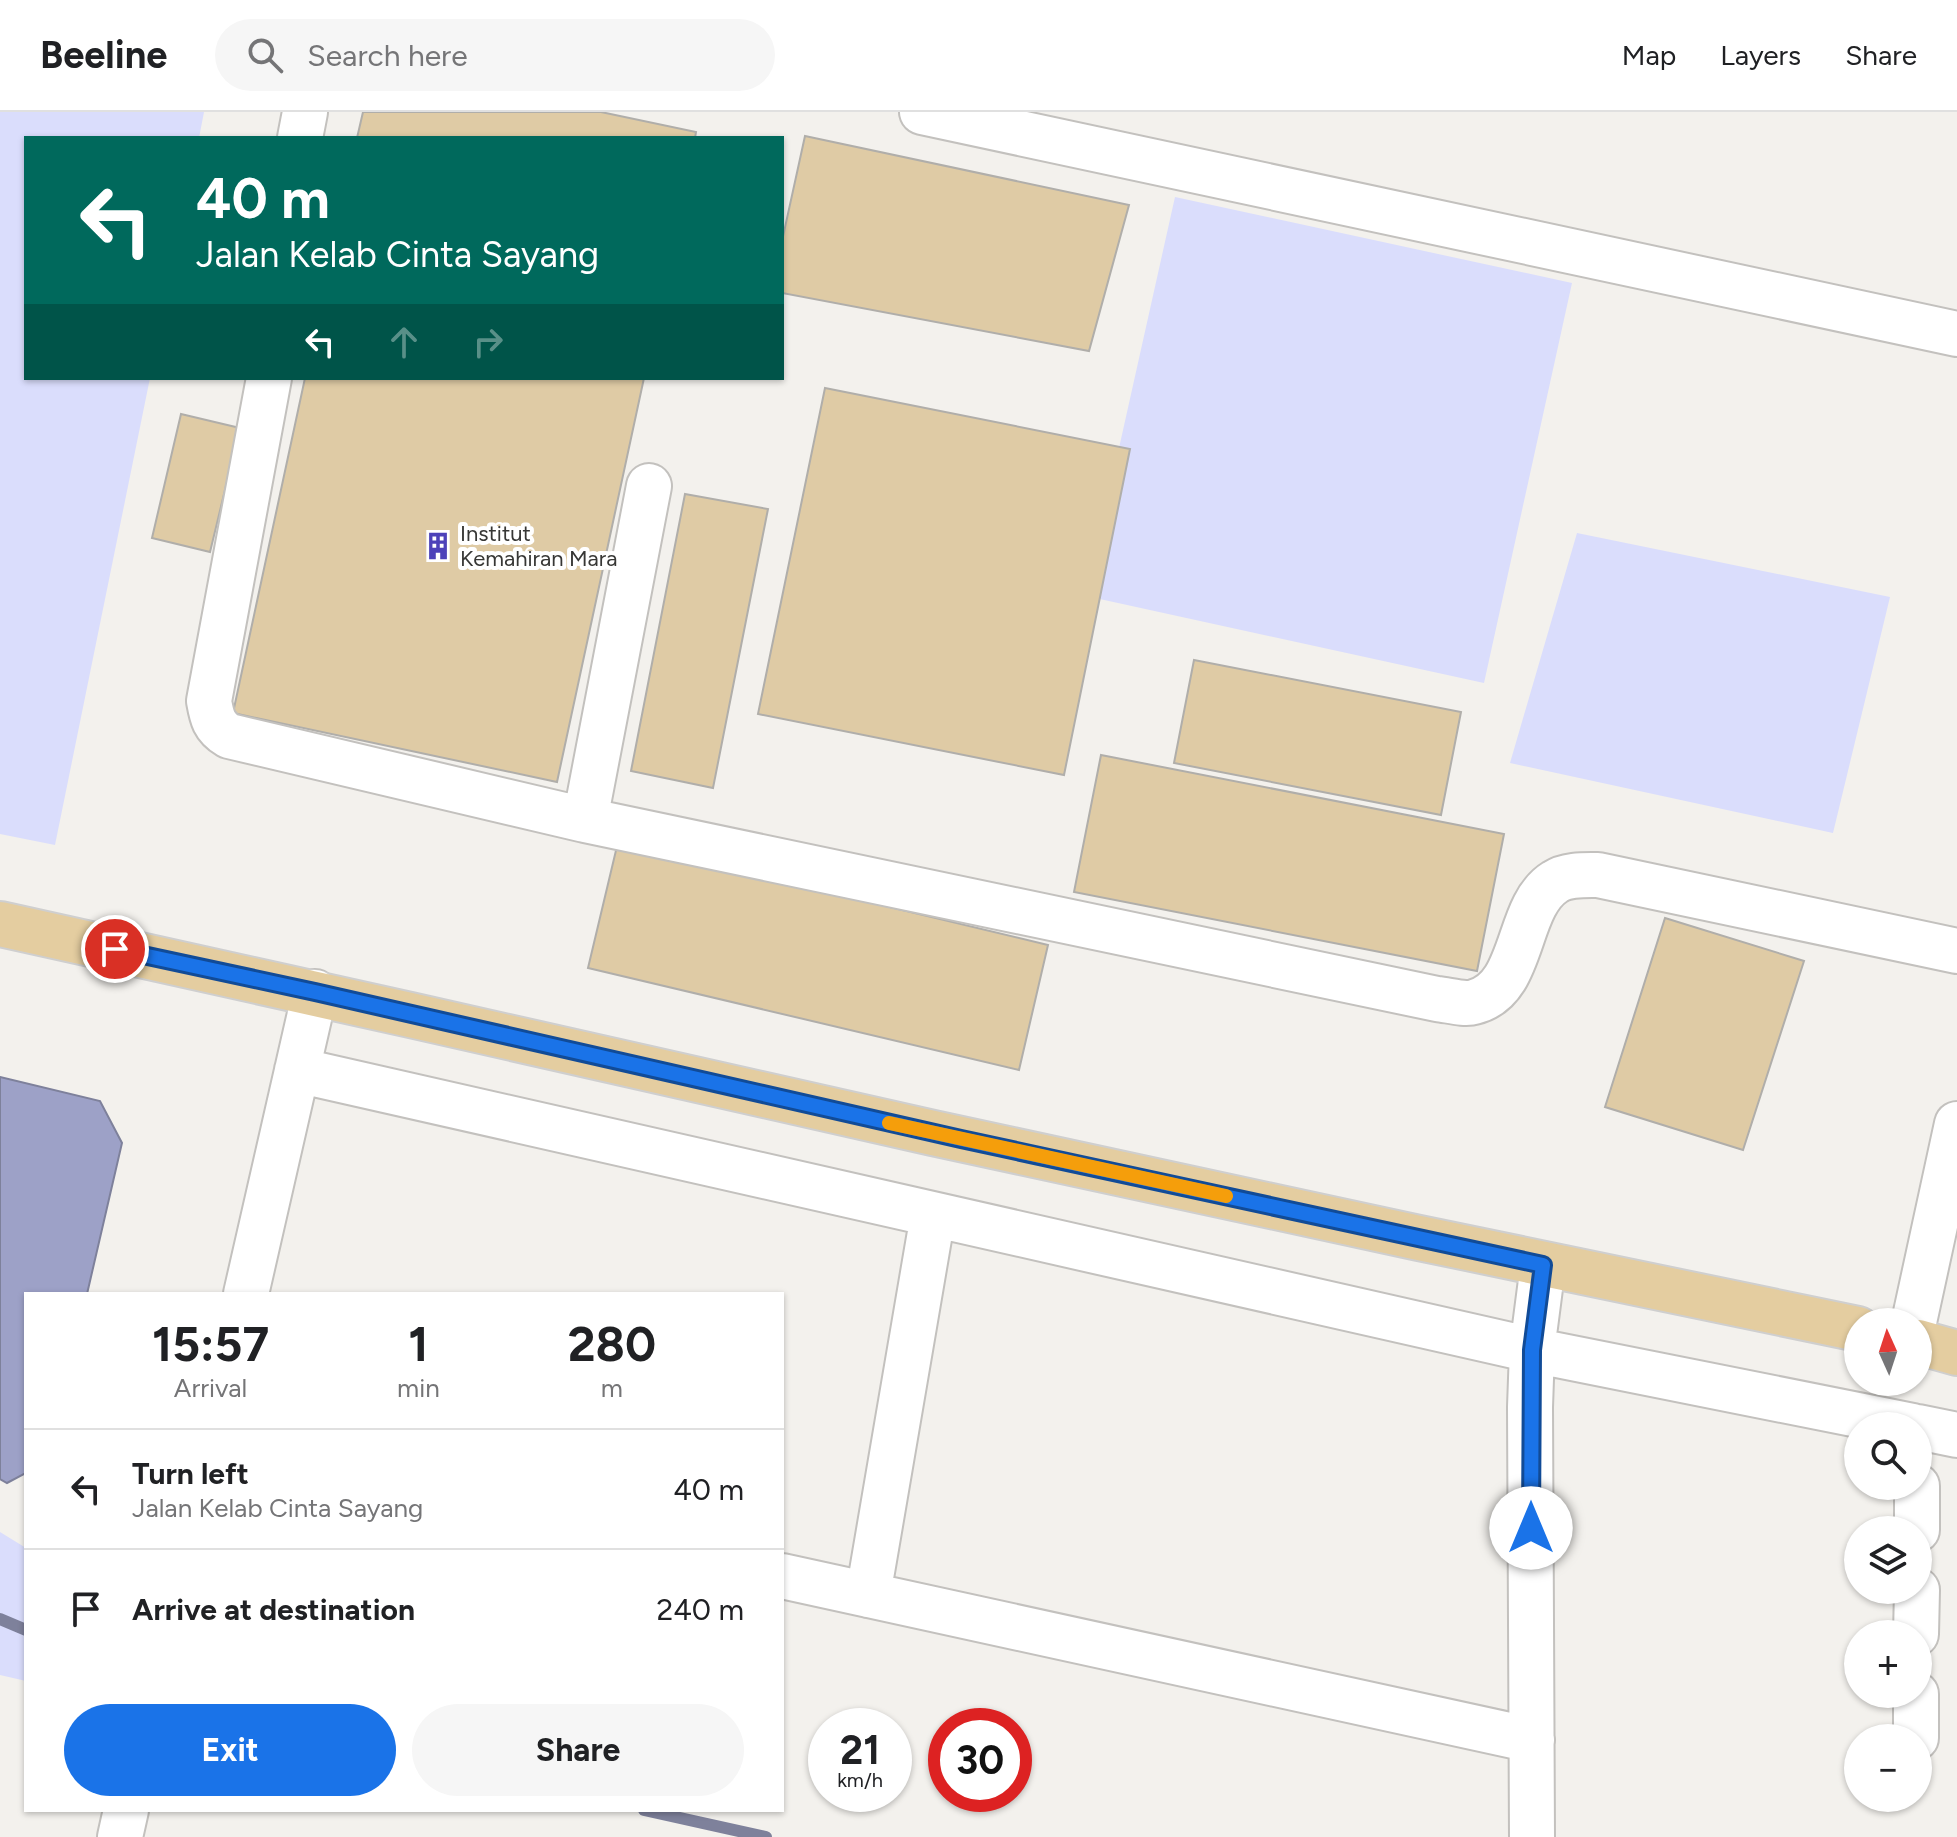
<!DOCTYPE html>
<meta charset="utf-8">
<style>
:root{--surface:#fff;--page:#f6f6f6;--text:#202124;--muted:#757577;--line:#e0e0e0;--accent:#1a73e8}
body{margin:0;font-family:Figtree,sans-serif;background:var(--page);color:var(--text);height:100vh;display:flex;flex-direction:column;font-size:30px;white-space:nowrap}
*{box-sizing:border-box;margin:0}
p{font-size:26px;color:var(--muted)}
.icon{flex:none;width:44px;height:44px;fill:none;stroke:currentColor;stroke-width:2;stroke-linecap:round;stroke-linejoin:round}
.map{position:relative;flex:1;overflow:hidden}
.side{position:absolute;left:24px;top:1180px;width:760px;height:520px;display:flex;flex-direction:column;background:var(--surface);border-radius:0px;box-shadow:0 2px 6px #0004}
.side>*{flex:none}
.guide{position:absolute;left:24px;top:24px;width:760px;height:244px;border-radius:0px;box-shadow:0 2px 6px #0004;background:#00695c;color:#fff;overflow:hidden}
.needle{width:52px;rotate:357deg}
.buttons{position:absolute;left:1844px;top:1196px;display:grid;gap:16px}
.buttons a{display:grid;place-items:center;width:88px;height:88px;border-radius:50%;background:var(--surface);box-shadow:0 2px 6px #0004;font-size:40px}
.speed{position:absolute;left:808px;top:1596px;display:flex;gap:16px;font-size:40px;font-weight:700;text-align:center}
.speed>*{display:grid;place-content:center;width:104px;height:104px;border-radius:50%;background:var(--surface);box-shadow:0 2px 6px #0004;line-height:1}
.speed small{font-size:20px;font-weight:400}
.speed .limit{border:12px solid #d22;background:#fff;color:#111}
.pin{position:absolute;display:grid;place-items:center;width:68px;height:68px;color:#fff;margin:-34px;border:4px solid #fff;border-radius:50%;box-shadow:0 2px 8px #0007}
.me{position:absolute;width:88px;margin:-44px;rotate:0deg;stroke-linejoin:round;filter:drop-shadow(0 0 6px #0008)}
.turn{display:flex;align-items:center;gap:28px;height:168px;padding:0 40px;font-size:36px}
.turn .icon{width:104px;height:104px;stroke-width:2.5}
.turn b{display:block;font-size:56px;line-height:68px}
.lanes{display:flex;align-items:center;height:76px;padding:0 40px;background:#0003;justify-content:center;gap:40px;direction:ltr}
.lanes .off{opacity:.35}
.eta{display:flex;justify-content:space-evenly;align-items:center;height:136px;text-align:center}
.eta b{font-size:48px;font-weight:700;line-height:56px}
.primary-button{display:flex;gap:16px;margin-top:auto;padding:16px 40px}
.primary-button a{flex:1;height:92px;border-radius:48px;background:var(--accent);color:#fff;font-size:32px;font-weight:700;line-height:92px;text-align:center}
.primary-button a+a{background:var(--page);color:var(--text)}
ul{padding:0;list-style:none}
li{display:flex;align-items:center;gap:24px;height:120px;padding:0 40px;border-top:2px solid var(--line)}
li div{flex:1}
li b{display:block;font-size:30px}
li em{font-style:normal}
header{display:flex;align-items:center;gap:48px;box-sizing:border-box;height:112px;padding:0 40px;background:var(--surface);border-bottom:2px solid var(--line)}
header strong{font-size:38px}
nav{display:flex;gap:44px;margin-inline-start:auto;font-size:28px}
.search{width:560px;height:72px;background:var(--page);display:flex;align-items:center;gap:20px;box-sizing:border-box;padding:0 28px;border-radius:44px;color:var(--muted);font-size:30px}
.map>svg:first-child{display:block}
.green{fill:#daddfc}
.water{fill:#9da1c7;stroke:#7e819b;stroke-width:2}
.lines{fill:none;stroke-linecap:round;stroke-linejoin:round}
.stream{stroke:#7e819b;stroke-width:12}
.building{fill:#dfcba5;stroke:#b0aeaa;stroke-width:2}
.minor-casing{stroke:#c3c1be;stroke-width:48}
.major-casing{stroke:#cfcfcf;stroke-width:48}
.minor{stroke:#fff;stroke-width:44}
.major{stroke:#e4cda0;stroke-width:44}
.route-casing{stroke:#114b97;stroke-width:20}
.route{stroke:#1a73e8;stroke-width:14}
.slow{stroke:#f59e0b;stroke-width:14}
.labels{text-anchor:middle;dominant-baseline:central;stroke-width:8;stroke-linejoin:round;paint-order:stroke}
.poi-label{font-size:22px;fill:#373735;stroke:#fff;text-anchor:start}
</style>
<header>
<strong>Beeline</strong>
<div class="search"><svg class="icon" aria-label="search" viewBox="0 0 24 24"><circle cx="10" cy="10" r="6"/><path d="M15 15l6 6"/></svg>Search here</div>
<nav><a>Map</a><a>Layers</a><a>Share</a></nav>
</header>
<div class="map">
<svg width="1957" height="1725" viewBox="0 0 1957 1725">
<rect width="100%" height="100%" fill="#f3f1ed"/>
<path class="green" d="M0,0H204L199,26H26V266H150L55,733L0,722Z
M1175,85L1572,171L1484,571L1086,484Z
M1577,421L1890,485L1833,721L1510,651Z
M0,1420L26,1436V1569L0,1563Z"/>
<path class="water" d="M0,965L100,989L122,1031L87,1182H26V1361L7,1371L0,1367Z"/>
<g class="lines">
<path class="stream" d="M0,1507L26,1518
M644,1698L766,1725"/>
</g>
<path class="building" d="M363,0H601L696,20L695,26H357Z
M805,24L1129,93L1089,239L782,181V129Z
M305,266H644L557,670L233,601Z
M825,276L1130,337L1064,663L758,602Z
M181,302L240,316L210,440L152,426Z
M685,382L768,397L713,676L631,659Z
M1194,548L1461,600L1441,703L1174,651Z
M1101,643L1504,722L1477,859L1074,780Z
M618,730L1048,833L1019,958L588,856Z
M1665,806L1804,849L1743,1038L1605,995Z"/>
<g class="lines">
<defs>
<path id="minor" d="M922,0L1957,222
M300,26L305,0
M269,266L209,589C212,606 214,615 229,624L585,708L1437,887C1448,888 1464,893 1474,890C1526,877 1515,795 1555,770C1567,762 1585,763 1598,763L1957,839
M585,708L649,374
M297,958L1532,1238L1913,1314
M246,1182L315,880
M1914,1210L1957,1012
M1918,1315L1957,1323
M1917,1418V1374
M782,1464L1532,1628
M868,1483L933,1103
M1916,1522L1917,1478
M1916,1626V1582
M120,1725L126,1698
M1532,1725L1530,1295L1532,1238L1543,1153"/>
<path id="major" d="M0,812C312,879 621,952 933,1021C1241,1089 1549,1154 1858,1217
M1918,1230L1957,1241"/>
</defs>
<use href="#minor" class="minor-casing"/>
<use href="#major" class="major-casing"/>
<use href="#minor" class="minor"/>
<use href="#major" class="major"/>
</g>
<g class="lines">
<defs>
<path id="route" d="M115,837L315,880L961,1027L1543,1153L1532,1238L1531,1416"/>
</defs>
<use href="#route" class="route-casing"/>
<use href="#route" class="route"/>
<path class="slow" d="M889,1011L1226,1084"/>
</g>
<defs>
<symbol id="building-bare" viewBox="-9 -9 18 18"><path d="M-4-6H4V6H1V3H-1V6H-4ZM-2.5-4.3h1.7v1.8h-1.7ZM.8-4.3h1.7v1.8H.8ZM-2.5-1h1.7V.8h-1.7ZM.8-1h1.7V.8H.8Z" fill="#4d42b9" stroke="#fff" stroke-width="2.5" paint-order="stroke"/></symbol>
</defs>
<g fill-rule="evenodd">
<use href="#building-bare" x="418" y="414" width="40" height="40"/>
</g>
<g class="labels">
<g class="poi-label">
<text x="460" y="421">Institut<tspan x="460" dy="25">Kemahiran Mara</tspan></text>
</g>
</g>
</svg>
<div class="buttons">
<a><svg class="needle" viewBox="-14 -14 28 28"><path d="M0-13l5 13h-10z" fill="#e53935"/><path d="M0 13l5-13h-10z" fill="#757577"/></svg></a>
<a><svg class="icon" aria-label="search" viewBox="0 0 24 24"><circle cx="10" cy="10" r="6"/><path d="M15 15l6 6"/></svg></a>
<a><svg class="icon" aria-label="layers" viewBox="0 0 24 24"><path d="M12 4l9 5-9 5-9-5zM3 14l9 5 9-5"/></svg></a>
<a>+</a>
<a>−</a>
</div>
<div class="speed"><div>21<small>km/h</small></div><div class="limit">30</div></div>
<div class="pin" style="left:115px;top:837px;background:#d93025"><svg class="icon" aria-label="arrive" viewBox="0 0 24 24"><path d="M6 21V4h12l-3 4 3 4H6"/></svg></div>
<svg class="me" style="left:1531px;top:1416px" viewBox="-20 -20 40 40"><circle r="19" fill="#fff"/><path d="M0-13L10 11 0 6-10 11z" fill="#1a73e8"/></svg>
<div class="guide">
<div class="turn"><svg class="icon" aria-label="left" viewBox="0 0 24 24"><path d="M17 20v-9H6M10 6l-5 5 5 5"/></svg><div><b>40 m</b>Jalan Kelab Cinta Sayang</div></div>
<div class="lanes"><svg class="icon" aria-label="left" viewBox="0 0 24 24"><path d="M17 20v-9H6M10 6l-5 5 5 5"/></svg><svg class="icon off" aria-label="ahead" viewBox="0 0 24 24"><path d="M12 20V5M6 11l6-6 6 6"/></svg><svg class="icon off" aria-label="right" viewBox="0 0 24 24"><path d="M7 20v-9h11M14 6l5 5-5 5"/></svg></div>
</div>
<section class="side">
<div class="eta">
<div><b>15:57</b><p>Arrival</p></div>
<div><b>1</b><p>min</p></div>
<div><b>280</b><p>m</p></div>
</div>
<ul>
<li><svg class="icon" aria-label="left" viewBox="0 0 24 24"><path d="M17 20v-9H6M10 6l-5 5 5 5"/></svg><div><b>Turn left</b><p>Jalan Kelab Cinta Sayang</p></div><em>40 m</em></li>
<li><svg class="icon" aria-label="arrive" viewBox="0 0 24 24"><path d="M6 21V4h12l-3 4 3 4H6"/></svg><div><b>Arrive at destination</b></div><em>240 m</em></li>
</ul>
<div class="primary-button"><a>Exit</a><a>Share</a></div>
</section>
</div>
